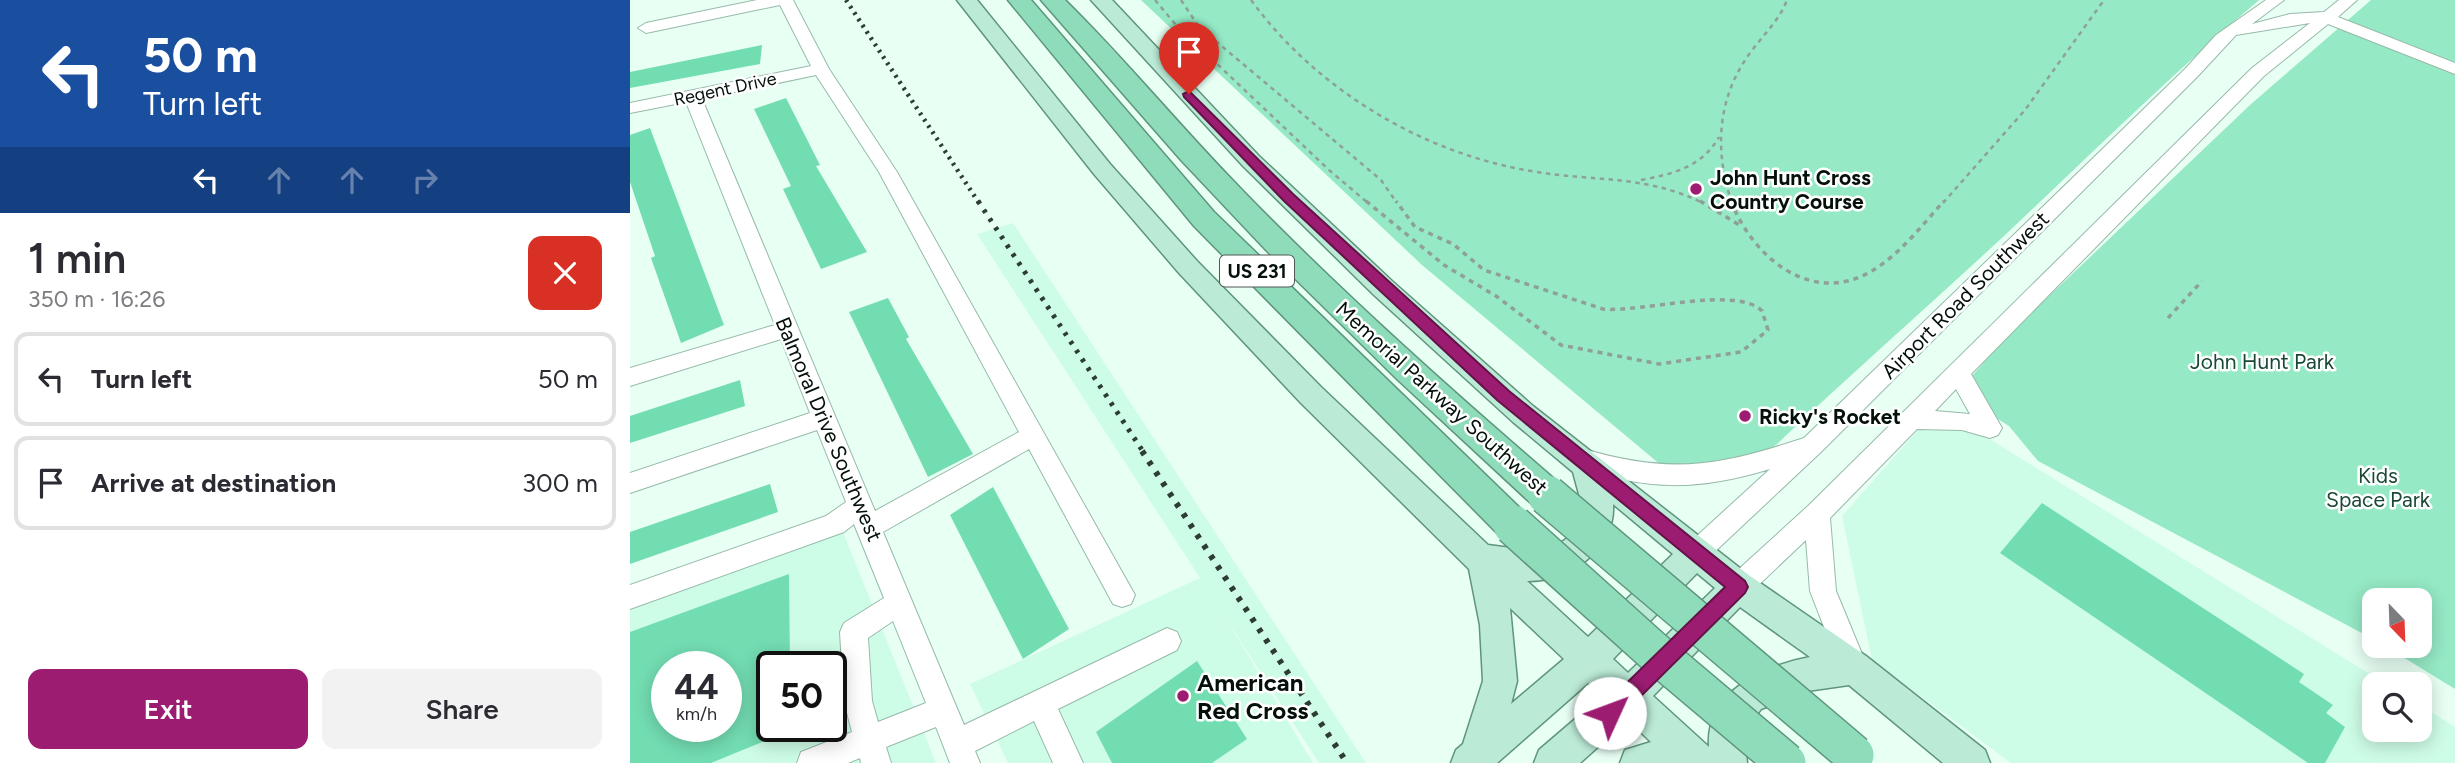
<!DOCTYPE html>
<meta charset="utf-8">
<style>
:root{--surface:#fff;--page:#f2f2f3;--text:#2b2b33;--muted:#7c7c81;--line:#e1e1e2;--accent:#9b1c71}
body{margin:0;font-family:Figtree,sans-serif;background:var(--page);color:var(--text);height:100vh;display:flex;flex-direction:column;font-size:26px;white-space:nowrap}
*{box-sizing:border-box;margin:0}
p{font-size:23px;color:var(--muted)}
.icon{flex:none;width:38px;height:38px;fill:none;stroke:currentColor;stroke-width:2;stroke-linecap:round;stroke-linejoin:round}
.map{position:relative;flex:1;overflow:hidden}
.panel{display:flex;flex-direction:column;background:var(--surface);width:630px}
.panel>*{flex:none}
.top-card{background:#1a4fa0;color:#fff;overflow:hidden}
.needle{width:46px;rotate:157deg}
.buttons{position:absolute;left:1732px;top:588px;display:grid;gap:14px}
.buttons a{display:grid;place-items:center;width:70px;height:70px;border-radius:14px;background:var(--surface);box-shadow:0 4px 18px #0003;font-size:35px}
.speed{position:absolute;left:21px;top:651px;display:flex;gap:14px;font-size:35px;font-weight:700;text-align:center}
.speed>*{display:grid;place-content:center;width:91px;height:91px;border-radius:50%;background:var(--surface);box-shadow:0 4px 18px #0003;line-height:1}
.speed small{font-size:18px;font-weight:400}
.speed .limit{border:4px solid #111;border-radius:10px;background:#fff;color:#111}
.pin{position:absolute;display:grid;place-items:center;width:60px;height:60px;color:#fff;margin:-72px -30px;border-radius:50% 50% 50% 0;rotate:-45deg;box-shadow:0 0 7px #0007}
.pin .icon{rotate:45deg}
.me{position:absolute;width:77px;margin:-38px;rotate:47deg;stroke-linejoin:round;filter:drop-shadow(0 0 5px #0008)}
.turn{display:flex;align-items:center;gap:24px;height:147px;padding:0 28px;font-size:32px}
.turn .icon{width:91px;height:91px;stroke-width:2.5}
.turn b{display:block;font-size:49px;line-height:60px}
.lanes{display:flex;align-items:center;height:66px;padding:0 28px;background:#0003;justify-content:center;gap:35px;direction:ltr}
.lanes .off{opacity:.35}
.round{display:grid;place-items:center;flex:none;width:74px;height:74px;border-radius:14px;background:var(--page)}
.head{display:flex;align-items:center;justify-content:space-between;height:119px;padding:0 28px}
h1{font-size:42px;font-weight:600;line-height:52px}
.cta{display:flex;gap:14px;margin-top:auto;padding:14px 28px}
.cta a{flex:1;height:80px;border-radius:14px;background:var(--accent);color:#fff;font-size:28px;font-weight:600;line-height:80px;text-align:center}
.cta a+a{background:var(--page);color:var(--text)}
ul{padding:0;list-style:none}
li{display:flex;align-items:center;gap:21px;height:94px;margin:0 14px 10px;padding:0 14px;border:4px solid var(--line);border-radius:14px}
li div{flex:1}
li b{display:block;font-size:26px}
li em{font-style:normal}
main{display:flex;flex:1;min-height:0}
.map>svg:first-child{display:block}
.built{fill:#cefde7;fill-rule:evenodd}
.green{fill:#95e9c5}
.building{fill:#73ddb2;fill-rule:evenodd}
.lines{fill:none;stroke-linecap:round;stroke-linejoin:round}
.minor-casing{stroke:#96baa9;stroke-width:2}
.major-casing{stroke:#5e957c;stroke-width:3}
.highway-casing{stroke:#5e957c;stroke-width:3}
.path-far1{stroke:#8ea097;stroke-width:2.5;stroke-dasharray:4.5 4.5;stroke-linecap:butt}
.path{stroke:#8ea097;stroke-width:3.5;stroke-dasharray:5 5;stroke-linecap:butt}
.minor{fill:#fff;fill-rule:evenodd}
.major{fill:#bbead6;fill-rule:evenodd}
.highway{fill:#8edcba;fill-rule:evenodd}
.rail-far2{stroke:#2e3c35;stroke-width:4.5;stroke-dasharray:2.5 5;stroke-linecap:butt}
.rail-far1{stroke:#2e3c35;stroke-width:5;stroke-dasharray:3.5 7;stroke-linecap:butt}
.rail{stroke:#2e3c35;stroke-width:6;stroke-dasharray:4.5 8;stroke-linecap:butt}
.highway-bridge-casing{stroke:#5e957c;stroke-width:42;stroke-linecap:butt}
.highway-bridge{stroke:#8edcba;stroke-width:39}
.route{fill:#9b1c71;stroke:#651249;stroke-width:2}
.poi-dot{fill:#9b1c71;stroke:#fff;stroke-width:2.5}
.labels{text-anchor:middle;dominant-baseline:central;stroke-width:5;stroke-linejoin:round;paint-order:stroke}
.far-street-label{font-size:18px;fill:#04100a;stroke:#fff}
.shield{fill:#fff;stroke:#4f5854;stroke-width:2}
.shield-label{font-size:19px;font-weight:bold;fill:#04100a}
.poi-label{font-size:21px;font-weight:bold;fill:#04100a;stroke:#fff;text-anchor:start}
.street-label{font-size:21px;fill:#04100a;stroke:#fff}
.park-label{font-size:21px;fill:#1a4836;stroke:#fff}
.near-poi-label{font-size:24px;font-weight:bold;fill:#04100a;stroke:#fff;text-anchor:start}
</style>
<main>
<section class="panel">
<div class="top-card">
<div class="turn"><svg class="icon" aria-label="left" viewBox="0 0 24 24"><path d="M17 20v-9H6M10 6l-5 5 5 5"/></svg><div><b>50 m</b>Turn left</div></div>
<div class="lanes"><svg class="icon" aria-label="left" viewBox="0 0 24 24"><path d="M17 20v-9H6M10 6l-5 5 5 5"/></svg><svg class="icon off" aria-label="ahead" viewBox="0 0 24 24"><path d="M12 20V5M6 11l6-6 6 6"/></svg><svg class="icon off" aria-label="ahead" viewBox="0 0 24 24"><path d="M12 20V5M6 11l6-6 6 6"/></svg><svg class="icon off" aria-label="right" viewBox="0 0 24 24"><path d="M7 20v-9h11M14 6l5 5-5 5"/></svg></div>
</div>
<div class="head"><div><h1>1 min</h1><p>350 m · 16:26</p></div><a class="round" style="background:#d93025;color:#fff"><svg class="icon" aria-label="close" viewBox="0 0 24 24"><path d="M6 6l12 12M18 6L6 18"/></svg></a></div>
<ul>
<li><svg class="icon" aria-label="left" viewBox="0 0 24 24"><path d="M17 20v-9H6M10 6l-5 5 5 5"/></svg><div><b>Turn left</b></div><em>50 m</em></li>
<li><svg class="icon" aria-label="arrive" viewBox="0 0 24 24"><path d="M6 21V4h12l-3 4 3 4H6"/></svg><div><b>Arrive at destination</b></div><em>300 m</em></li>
</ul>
<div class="cta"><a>Exit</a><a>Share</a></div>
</section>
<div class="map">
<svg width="1825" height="763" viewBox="0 0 1825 763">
<rect width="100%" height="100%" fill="#e8fff4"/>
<path class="built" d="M383,223L736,763H689L595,617L683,763H378L340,684L570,578L347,234Z
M1313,422L1345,430L1756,684H1745V730H1790V705L1825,727V763H1381L1242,660L1212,516L1288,430Z
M213,532L306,763H0V610ZM37,667H96V726H37ZM142,667H201V726H142Z"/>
<path class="green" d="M511,0H1629C1541,75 1459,156 1375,235C1300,305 1222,373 1147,444L1128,457L1038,471L792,265Z
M1741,0H1825V689L1755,646H1790V600H1745V640L1408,461L1379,426L1358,413L1342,376L1376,337L1620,105Z"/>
<path class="building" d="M132,45L130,64L0,88V72Z
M156,98L190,165L186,166L237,252L191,269L153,189L161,186L124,109Z
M20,128L94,325L51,343L21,258L25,256L0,182V135Z
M258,298L279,337L276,339L343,454L298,477L219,312Z
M110,380L115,406L0,443V416Z
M140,484L148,512L0,564V532Z
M363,487L439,629L393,659L320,515Z
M1412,503L1674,674L1669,682L1703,705L1696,713L1715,727L1695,763H1678L1370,553Z
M159,574L160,667H142V738L81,763H0V632ZM37,667H96V726H37Z
M567,661L617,739L582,763H482L466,732Z"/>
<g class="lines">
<defs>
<path id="minor" d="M127,0H163L199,69L267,172L505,595L501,604L492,607L483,604L399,449L253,532L334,725L537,628L547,632L551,641L547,650L428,709L453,763H423L404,721L345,751L350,763H320L306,727L256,747L261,763H231L230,758L218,763H167L171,752L222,732L214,701L210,632L214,623L254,598L224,524L214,532L0,609V585L196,516L216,502L187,430L0,493V473L180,413L151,339L0,386V368L145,325L56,102L0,113V103L181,66L150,5L16,33L8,28L16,23ZM186,75L249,172L389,432L245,511L72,99ZM263,621L296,703L248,722L242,701L238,638Z
M1636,0H1654L1622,24L1660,14L1694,12L1709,0H1727L1708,17L1825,63V74L1698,24L1634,76L1341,374L1372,428L1368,435L1360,438L1332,430L1287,429L1200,518L1206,591L1237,666L1233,676L1223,679L1213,676L1209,666L1180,591L1176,540L1117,596L1108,599L1099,596L1095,587L1099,578L1178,506L1622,68L1680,23L1606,35L1567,77L1192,451L1076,560L1067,563L1058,560L1054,552L1058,544L1140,469C1068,491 1017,491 945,466L942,459L945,452L954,449C1041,475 1089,466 1174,438L1555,69L1586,35ZM1326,389L1340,414L1305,411Z"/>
<path id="major" d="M327,0H347L480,164L567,261L691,387L858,545L912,552L935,540L950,523L953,509L943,472L883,422L744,295L613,166L461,0H482L629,156L762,281L903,406L1120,576L1236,656L1355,750L1360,763H1313L1219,685L1177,691L1131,709L1114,733L1117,763H990L995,750L1021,742L998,720L950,763H904L909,750L972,696L958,683L867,763H821L826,750L833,744L853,681L850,625L839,569L671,403L549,273L464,174ZM983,504L1043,554L958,637L897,581C938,582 986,550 983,504ZM1067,573L1085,588L998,673L983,659ZM1110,607L1180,657C1133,666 1075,692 1079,747L1023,696ZM880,608L934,659L881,704L887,681Z"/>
<path id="highway" d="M378,0H401L584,212L896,514L902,525L896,536L883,541L870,536L564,226Z
M411,0H435C497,61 552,129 613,191C713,294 821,390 930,484L935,495L930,506L917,510L904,506L768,380L636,250L551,160Z"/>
</defs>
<use href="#minor" class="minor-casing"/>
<use href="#major" class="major-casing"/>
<use href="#highway" class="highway-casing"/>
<path class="path-far1" d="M525,0L546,25L699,170L738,203
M551,0L569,27L751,180L767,203
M621,0C686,89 792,153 901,171C963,182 1014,174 1073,203
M1011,180C1043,174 1072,167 1089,137
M1102,203C1084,151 1087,98 1120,53C1133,35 1149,21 1157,0
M1313,203L1395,110L1474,0"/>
<path class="path" d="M736,201L814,265L866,296L931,345L1029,364L1111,352L1138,330L1132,311C1107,285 1010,313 973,309L854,270L823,244L785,227L766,201
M1070,201L1111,226
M1101,201C1122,256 1180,306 1240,272C1270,255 1292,225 1314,201
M1538,318L1572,281"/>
<use href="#minor" class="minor"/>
<use href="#major" class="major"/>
<use href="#highway" class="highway"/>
<path class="rail-far2" d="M216,0L349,203"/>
<path class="rail-far1" d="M348,201L514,453"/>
<path class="rail" d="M512,451L717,763"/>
<defs>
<path id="highway-bridge" d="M917,495L1224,755
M883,525L1022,650L1156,763"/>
</defs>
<use href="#highway-bridge" class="highway-bridge-casing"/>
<use href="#highway-bridge" class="highway-bridge"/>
</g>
<path class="route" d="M559,91L663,194L879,391L1115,581L1118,587L1115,593L987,720L980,723L973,720L970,713L973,706L1095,587L867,400L654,201L554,97L553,94Z"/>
<g class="poi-dot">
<circle cx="1066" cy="189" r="7"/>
<circle cx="1115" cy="416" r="7"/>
<circle cx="553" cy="696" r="7"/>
</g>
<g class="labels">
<g class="far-street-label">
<text transform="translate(95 89) rotate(-12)">Regent Drive</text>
</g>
<rect class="shield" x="590" y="255.5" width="74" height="31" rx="5"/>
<g class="shield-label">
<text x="627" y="271">US 231</text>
</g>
<g class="poi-label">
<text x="1080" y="177">John Hunt Cross<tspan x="1080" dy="24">Country Course</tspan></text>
<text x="1129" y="416">Ricky's Rocket</text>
</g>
<g class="street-label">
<text transform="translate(1335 295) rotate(-45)">Airport Road Southwest</text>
<text transform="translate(812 398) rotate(42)">Memorial Parkway Southwest</text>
<text transform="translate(199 429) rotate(67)">Balmoral Drive Southwest</text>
</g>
<g class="park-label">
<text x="1632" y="361">John Hunt Park</text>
<text x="1748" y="475">Kids<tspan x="1748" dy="24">Space Park</tspan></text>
</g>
<g class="near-poi-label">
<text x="567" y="682">American<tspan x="567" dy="28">Red Cross</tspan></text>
</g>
</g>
</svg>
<div class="buttons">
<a><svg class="needle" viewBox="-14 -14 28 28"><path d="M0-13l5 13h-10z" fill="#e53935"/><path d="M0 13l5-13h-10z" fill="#7c7c81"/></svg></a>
<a><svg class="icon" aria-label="search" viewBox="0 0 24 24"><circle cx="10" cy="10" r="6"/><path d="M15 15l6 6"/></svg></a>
</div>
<div class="speed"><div>44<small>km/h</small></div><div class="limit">50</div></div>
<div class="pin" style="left:559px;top:94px;background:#d93025"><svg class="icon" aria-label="arrive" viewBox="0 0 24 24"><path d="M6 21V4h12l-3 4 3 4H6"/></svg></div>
<svg class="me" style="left:980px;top:713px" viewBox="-20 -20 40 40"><circle r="19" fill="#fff"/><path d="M0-13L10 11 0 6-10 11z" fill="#9b1c71"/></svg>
</div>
</main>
